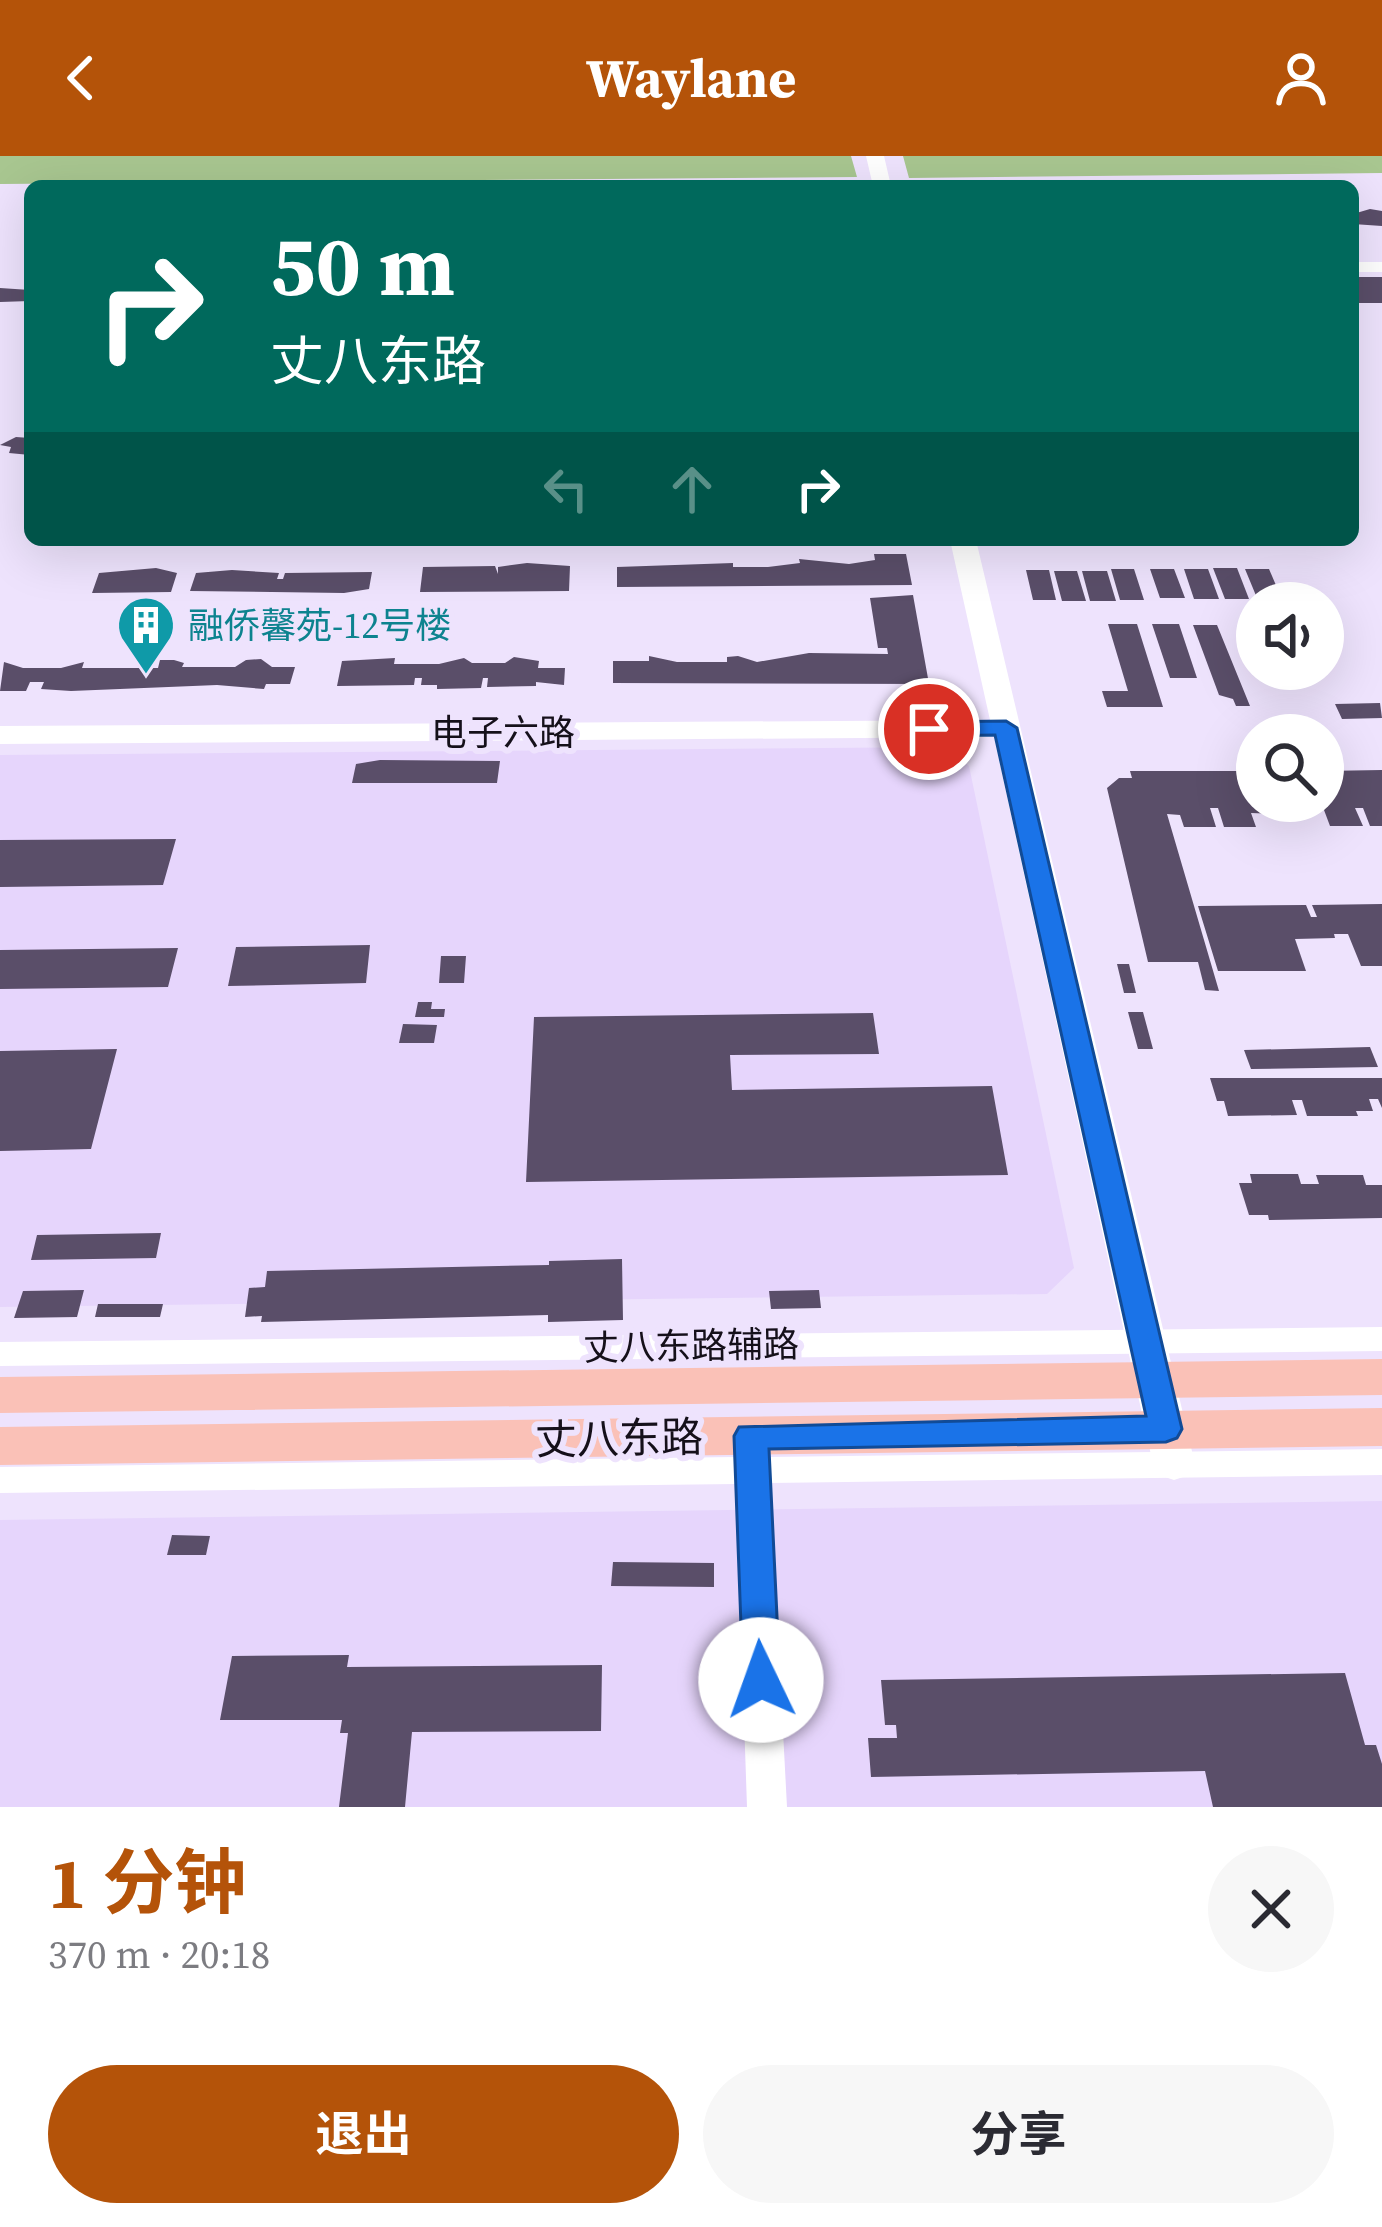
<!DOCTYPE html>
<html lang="zh">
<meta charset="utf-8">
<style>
:root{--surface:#fff;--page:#f7f7f7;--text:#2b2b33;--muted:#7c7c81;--accent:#b45309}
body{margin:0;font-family:"Source Serif 4","Noto Sans SC",serif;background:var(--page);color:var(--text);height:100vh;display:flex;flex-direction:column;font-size:45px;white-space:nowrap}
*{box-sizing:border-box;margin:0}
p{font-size:39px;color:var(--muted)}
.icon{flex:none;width:66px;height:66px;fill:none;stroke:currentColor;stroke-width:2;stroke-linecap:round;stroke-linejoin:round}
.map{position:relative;height:1651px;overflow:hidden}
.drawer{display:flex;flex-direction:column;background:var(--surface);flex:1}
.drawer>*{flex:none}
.guide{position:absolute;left:24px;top:24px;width:1335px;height:366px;border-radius:18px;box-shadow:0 12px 48px #0002;background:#00695c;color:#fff;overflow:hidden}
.tools{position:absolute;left:1236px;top:426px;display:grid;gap:24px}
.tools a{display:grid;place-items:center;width:108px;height:108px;border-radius:50%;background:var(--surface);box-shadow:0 12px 48px #0002;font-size:60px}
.pin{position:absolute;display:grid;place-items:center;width:102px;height:102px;color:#fff;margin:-51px;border:6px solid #fff;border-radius:50%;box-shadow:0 3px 12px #0007}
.me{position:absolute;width:132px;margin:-66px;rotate:357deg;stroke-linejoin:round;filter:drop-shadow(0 0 9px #0008)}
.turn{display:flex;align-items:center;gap:42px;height:252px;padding:0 48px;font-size:54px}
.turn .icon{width:156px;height:156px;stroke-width:2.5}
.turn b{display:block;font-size:84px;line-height:102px}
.lanes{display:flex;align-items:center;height:114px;padding:0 48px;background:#0003;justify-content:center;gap:60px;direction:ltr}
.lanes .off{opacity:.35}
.round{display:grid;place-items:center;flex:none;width:126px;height:126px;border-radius:63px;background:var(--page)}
.headline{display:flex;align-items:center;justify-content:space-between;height:204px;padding:0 48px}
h1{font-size:72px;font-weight:700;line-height:90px;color:var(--accent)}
.action{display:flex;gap:24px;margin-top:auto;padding:24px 48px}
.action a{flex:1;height:138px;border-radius:72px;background:var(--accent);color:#fff;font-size:48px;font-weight:700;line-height:138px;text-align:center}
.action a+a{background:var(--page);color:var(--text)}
header{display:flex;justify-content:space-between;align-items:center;height:156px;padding:0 48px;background:var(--accent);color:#fff;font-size:54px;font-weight:700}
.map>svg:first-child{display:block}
.built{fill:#e6d5fc}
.green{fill:#a8c690}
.building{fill:#5a4e69}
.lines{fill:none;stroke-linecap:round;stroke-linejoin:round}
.minor{fill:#fff;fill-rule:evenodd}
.tertiary{fill:#fff;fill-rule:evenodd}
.primary{fill:#fac1b7;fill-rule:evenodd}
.route{fill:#1a73e8;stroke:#114b97;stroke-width:3}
.labels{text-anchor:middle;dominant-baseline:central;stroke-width:12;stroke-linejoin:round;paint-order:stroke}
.culture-label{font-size:36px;fill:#0d838f;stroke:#eee3fd;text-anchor:start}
.street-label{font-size:36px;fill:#15101a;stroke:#eee3fd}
.near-street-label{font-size:42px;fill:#15101a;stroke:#eee3fd}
</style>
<header><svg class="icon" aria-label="back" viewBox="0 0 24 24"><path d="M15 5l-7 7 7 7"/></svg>Waylane<svg class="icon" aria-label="person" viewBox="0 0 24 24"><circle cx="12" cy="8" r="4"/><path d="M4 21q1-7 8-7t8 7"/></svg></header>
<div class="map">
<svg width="1382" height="1651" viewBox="0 0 1382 1651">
<rect width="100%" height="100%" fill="#eee3fd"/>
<path class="built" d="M946,591L969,610L1074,1112L1047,1138L0,1151V599Z
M1382,1345V1651H0V1364Z"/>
<path class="green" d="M0,0H851L857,21L0,28Z
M903,0H1382V17L909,22Z"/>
<path class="building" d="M1370,53L1382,55V70L1353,68V58Z
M1353,121H1382V147H1354Z
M0,132L30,134V145L0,146Z
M16,281L30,282V299L9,297L11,291L0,289Z
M874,398H906L912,429L617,431V411L733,407V411H768L800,407L799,403L849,408L875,404Z
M527,407L570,410L569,435L420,436L423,411L495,410L498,418V411Z
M156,412L177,417L171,436L92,437L99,417Z
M1213,412H1237L1249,443H1225Z
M1111,413H1134L1144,444H1120Z
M1150,413H1174L1185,442H1160Z
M1184,413H1208L1219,443H1194Z
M1245,413H1269L1278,434H1300L1306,447L1257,442Z
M232,414L279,417L277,423H283L285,417L372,416L369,433L344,437L190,435L196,417Z
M1026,414H1049L1056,444H1033Z
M1054,415H1077L1086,445H1062Z
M1082,415H1107L1116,445H1090Z
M913,439L929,528L613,527V505H649V500L677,506H727V501L738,500L757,506L809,497L888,498L887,492H878L870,442Z
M1108,468H1137L1163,551H1107L1102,535H1128Z
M1152,468H1179L1197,522H1170Z
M1193,469H1217L1250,550H1236L1233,543L1219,539Z
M514,501L539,505L538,512H565L564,529L536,526V530L487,531L488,522H483L481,532L437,533V529H421L422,522H415L414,529L337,530L342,505L395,502L394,508H439L464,502L472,507H505Z
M261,503L272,511H295L290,528H266L264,533L217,529L71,535L41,533L44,526H30L26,535H0L4,506L23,512H61L84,506L82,512H158L160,504H174L184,507L182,511H235L246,504Z
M1380,547L1382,562L1342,563L1335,548Z
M380,604L500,605L497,627H352L356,608Z
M1382,614V670H1370L1363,652H1355L1363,670H1330L1324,654H1302L1304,659L1251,657L1256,671H1224L1218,652H1210L1216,671H1184L1180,659L1167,658L1219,835L1205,834L1198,806H1148L1107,632L1119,622H1132L1130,615H1257V645H1323V615Z
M176,683L163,729L0,731V684Z
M1382,748V810H1361L1348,778H1334L1335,782L1295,783L1306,815H1218L1198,750L1306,749L1311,761H1317L1312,749Z
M370,789L366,827L228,830L236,791Z
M178,792L168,831L0,833V794Z
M441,800H466L464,827H439Z
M1117,808H1129L1136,837H1124Z
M418,846H432L431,853H445L444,861H415Z
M1128,856H1143L1153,893H1138Z
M873,857L879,898L730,899L732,934L992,930L1008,1019L526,1026L534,861Z
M403,868L437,869L434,887H399Z
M1370,891L1378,911L1251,913L1244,894Z
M117,893L91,993L0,995V895Z
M1210,922H1382V952L1378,943H1369L1373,955H1356L1358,960H1307L1302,944H1292L1297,959L1228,960L1224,945H1217Z
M1250,1018H1298L1301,1028H1319L1316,1019H1363L1366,1029H1382V1062L1269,1064L1268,1059H1249L1239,1027H1252Z
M161,1077L156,1102L31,1104L37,1079Z
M622,1103L623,1164L548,1166V1159L261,1166L262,1160L245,1161L249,1132L265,1131L267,1115L549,1109V1105Z
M84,1134L77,1161L14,1162L23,1135Z
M819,1134L821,1152L771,1153L769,1135Z
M98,1148H163L160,1161H95Z
M172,1379L210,1380L206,1399H167Z
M613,1406L714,1407V1431L611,1430Z
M349,1499L347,1511L602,1509L601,1575L412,1576L405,1651H339L348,1577H340L342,1564H220L232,1500Z
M1345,1517L1365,1589H1376L1382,1608V1651H1213L1205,1615L871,1621L868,1582H897L896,1569H885L881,1524Z"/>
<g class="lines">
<path class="minor" d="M1353,106H1382V116H1353Z
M1382,1171V1195L0,1210V1186Z
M752,1283L764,1287L769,1301L1382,1293V1319L770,1327L787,1651H747L736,1328L0,1337V1311L735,1301L740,1287Z"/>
<path class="tertiary" d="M866,0H884L891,30H873Z
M950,384H976L1195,1308L1189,1319L1174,1324L1159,1319L1153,1308L994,581L0,588V570L990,564Z"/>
<path class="primary" d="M1382,1203V1239L0,1257V1221Z
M1382,1252V1290L0,1309V1271Z"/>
</g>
<path class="route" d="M1006,565L1017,572L1182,1273L1177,1282L1166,1286L769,1293L780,1524L775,1536L761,1540L748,1536L743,1524L734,1280L739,1271L1146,1260L995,579L929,580L917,573L929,566Z"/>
<defs>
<symbol id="building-pin" viewBox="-11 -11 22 30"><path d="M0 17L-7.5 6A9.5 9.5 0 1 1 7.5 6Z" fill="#0f9aa8" stroke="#eee3fd"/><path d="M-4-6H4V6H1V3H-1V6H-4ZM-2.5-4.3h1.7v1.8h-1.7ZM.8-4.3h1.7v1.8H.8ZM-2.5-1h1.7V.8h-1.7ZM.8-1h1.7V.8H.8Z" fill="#fff"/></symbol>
</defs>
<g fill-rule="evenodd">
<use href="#building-pin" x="113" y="436" width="66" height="90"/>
</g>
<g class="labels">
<g class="culture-label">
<text x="188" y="469">融侨馨苑-12号楼</text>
</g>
<g class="street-label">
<text x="503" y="576">电子六路</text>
<text transform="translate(691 1190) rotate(-1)">丈八东路辅路</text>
</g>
<g class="near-street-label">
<text transform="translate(619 1282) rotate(-1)">丈八东路</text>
</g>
</g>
</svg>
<div class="tools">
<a><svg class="icon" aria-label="sound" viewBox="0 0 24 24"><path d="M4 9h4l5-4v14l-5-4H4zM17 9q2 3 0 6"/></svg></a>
<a><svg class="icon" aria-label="search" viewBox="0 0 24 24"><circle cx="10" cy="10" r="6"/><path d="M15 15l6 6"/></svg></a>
</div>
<div class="pin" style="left:929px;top:573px;background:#d93025"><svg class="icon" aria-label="arrive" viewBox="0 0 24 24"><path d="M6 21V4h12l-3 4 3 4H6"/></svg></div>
<svg class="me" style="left:761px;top:1524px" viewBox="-20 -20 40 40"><circle r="19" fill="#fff"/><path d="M0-13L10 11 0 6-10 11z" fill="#1a73e8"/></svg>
<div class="guide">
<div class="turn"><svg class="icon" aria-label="right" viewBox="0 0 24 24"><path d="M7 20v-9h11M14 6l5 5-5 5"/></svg><div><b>50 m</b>丈八东路</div></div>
<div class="lanes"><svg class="icon off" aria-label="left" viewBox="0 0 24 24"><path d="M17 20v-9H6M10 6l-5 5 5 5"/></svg><svg class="icon off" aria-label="ahead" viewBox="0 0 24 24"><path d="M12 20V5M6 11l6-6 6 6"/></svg><svg class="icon" aria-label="right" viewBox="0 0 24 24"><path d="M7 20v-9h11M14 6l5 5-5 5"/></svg></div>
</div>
</div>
<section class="drawer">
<div class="headline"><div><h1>1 分钟</h1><p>370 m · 20:18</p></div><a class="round"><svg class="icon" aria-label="close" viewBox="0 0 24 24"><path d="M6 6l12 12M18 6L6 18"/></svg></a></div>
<div class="action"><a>退出</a><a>分享</a></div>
</section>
